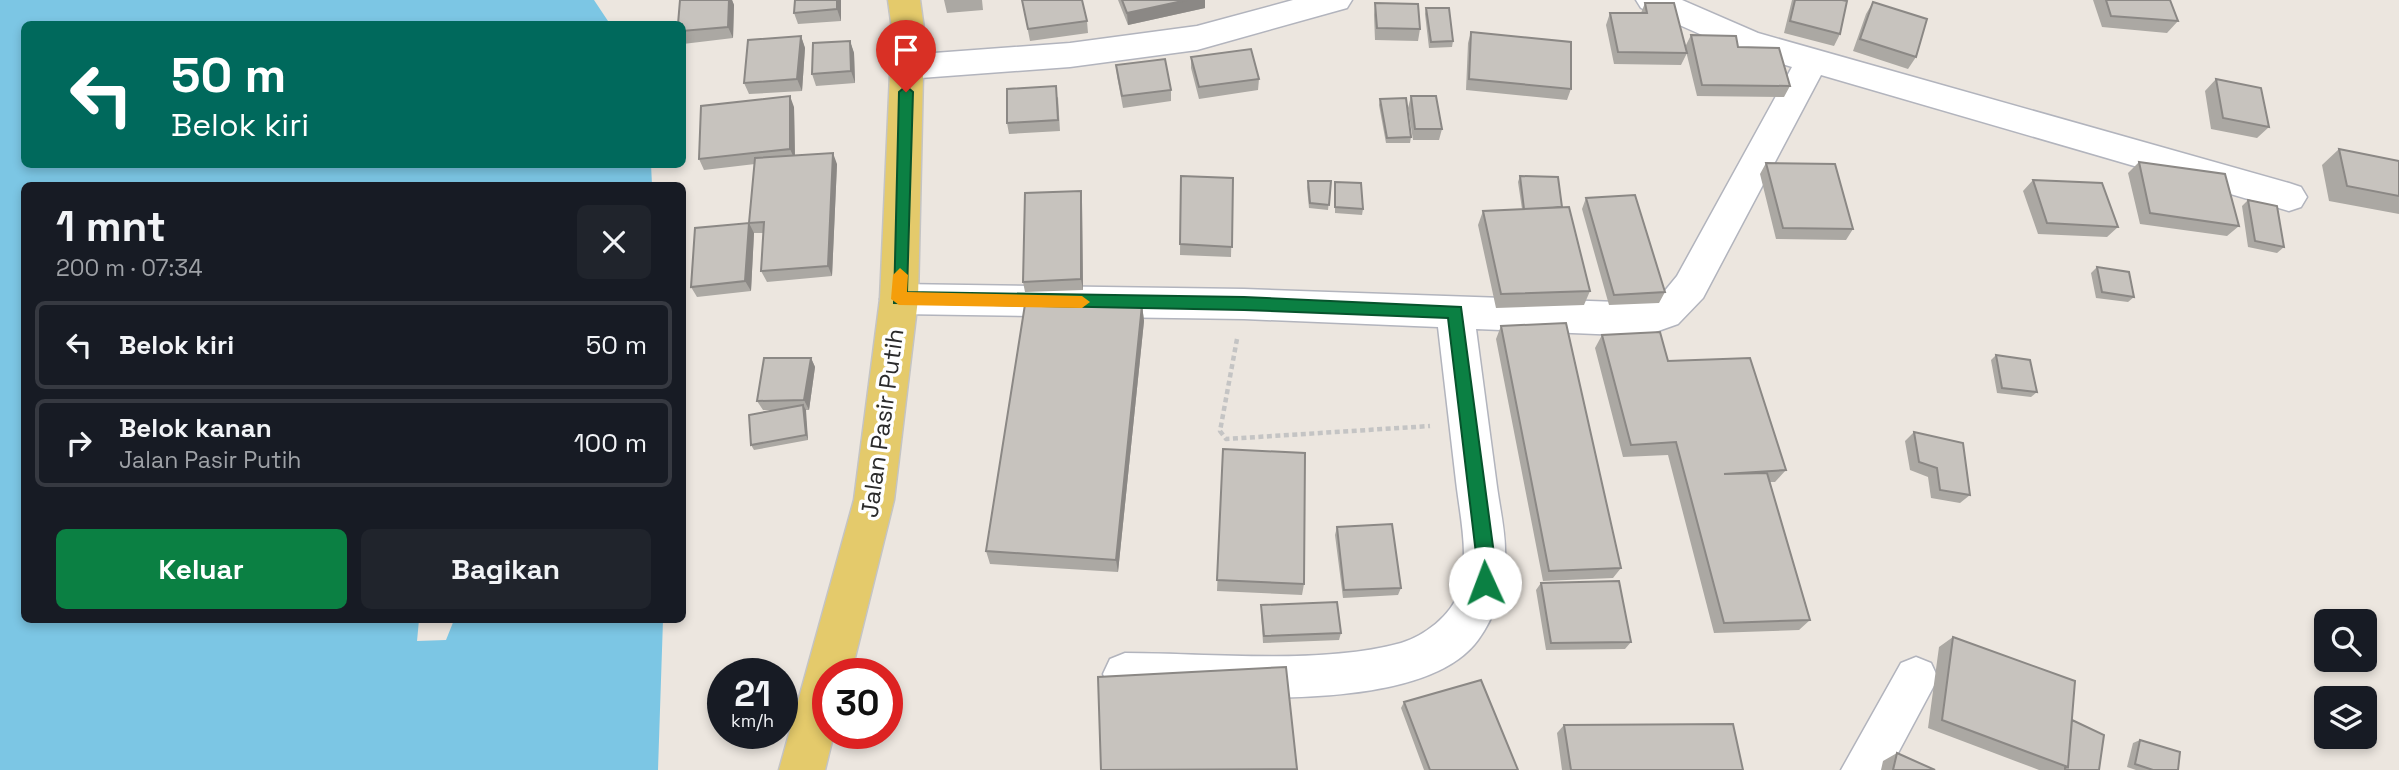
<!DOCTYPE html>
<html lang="id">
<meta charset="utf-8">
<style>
:root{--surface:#171b24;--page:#20242c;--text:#f1f3f6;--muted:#9ea1a6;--line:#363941;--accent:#0b8043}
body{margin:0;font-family:"Space Grotesk",sans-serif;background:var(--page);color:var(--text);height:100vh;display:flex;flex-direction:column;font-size:26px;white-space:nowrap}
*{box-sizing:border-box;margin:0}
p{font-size:23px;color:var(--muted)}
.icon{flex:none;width:38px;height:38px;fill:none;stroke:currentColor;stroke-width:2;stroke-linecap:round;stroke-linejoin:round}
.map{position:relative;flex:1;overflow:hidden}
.side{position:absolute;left:21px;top:182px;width:665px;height:441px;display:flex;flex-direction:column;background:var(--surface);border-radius:10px;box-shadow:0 4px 10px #0003}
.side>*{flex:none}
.top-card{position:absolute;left:21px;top:21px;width:665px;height:147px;border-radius:10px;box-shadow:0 4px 10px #0003;background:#00695c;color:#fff;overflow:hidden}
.tools{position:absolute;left:2314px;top:609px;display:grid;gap:14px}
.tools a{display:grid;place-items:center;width:63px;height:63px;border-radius:10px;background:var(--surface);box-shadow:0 4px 10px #0003;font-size:35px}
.speed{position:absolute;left:707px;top:658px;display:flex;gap:14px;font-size:35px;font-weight:700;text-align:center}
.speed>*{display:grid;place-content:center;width:91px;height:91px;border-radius:50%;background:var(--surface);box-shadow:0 4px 10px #0003;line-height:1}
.speed small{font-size:18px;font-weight:400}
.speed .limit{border:10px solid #d22;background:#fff;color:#111}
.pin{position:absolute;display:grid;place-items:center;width:60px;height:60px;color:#fff;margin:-72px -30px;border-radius:50% 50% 50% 0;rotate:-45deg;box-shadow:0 0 7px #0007}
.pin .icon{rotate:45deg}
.me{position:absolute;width:77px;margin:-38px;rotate:358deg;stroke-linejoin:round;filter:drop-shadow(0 0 5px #0008)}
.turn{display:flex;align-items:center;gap:24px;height:147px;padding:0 35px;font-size:32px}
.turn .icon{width:91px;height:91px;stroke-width:2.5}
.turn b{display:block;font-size:49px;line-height:60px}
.round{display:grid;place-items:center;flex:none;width:74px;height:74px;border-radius:10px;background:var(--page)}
.summary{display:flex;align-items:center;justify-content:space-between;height:119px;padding:0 35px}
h1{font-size:42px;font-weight:800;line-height:52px}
.action{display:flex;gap:14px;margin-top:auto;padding:14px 35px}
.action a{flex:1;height:80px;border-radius:10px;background:var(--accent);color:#fff;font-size:28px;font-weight:800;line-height:80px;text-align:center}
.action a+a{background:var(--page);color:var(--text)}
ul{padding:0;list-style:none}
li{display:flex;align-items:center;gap:21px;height:88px;margin:0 14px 10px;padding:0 21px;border:4px solid var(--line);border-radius:10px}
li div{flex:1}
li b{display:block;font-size:26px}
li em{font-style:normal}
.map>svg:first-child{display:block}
.water{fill:#7cc6e4}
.pier{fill:#ece6df}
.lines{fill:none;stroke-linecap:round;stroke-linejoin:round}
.minor-casing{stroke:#b2b4bd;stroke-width:3}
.major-casing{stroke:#c4c4c4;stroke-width:3}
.path{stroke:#c4c4c4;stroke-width:4.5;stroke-dasharray:5 3.5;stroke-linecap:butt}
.minor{fill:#fff;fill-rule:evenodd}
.major{fill:#e4ca6b;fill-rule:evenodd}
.wall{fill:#aba8a3}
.shaded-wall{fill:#8b8885}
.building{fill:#c7c3be;stroke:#8b8885;stroke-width:2}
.route{fill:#0b8043;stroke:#07532c;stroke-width:2}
.slow{fill:#f59e0b}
.labels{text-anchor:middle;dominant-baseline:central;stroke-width:7;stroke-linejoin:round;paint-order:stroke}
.street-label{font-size:24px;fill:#2b2b2b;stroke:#fff}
</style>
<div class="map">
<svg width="2399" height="770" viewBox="0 0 2399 770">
<rect width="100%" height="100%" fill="#ece6df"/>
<path class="water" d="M0,0H594L610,24H24V164H651L652,185L24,186V620H663L658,770H0Z"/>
<path class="pier" d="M419,620H454L446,640L417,641Z"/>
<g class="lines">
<defs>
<path id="minor" d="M1293,0H1352L1347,8L1197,50L1070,67L907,79L895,76L890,67L895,58L907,55L1070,43L1197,26Z
M1636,0H1682L1758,33L2289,183L2301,187L2307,197L2301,207L2289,211L1821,75L1703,298L1678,324L1644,336L1476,329C1483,382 1490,434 1497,487C1500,509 1506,534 1505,556C1504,585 1496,616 1478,640C1422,717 1212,695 1125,695L1110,689L1103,674L1110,659L1125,653C1207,653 1323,665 1401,643C1424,636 1451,616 1459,592C1470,557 1460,516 1456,481C1450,430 1444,378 1438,327L1244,319L899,314L886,310L880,299L886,288L899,284L1244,289L1648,303L1663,293L1677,276L1792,67L1736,50L1641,8Z
M1916,657L1931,663L1938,678L1889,770H1841L1901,663Z"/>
<path id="major" d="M888,0H920L924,29L918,299L894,500L851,674H828V733H834L825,770H779L854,500L880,299L892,29Z"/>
</defs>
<use href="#minor" class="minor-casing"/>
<use href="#major" class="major-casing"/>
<path class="path" d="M1237,339L1220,431L1226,439L1430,426"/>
<use href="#minor" class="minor"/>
<use href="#major" class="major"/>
</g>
<path class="wall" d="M680,0H732L734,5L733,38L683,44Z
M841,0V21L798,24L794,13Z
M944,0H982L983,10L947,13Z
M1022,0L1087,21L1088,33L1030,41Z
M1118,0H1205V8L1128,25Z
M1792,0H1842L1840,34L1834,46L1784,33Z
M2093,0H2170L2178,21L2167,33L2102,27Z
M1873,2L1916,57L1908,69L1853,51L1866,14Z
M1375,3L1420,29L1418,41L1375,40L1374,15Z
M1645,3L1687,53L1681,65L1614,64L1606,25L1610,13H1641Z
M1426,8L1453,41L1452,47L1429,48L1425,14Z
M1471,32L1571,89L1567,100L1466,90L1468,43Z
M1691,35L1738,47L1790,86L1784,97L1697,96L1685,47Z
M801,36L805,48L802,91L749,94L744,83Z
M850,41L854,53L855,83L816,86L812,74Z
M1191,57L1259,79L1258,90L1199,99L1191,68Z
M1116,65L1171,90V101L1123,108L1117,76Z
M2216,79L2269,127L2257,138L2211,129L2205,91Z
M1411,96L1442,129L1439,140H1413L1408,108Z
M1058,97L1060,131L1009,134L1007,123Z
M1380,99L1411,137L1410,143H1386L1379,105Z
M794,107L795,155L837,164L832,276L767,282L761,271L764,233H754L751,291L697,297L691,287L749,223L755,164L704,170L699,159Z
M2339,149L2399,161V214L2329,201L2322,165Z
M2139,162L2239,226L2227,236L2140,224L2128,173Z
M1766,163L1853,229L1846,240L1776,239L1760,174Z
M1181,176L1233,178L1231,257L1180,255Z
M1520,176L1562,207L1590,291L1584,305L1496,308L1478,225L1483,211L1522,209L1518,182Z
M2033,180L2118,227L2107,237L2038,234L2023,191Z
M1308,181H1331L1328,210L1309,208L1307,187Z
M1335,182L1363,209L1362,215L1335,213Z
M1586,198L1665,292L1659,303L1609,305L1582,209Z
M2248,200L2284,247L2277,253L2248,247L2242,206Z
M1082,202L1083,290L1025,292L1023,282Z
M2097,267L2134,297L2128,302L2096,298L2091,273Z
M1142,305L1144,321L1118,572L990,564L986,551Z
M1501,326L1621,568L1613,578L1543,581L1496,339Z
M1602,335L1668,361L1786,470L1775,482H1770L1810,620L1799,630L1714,633L1668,455L1623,457L1595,348Z
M1996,355L2037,392L2031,397L1997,393L1991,360Z
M811,358L815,367L809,410H805L808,440L754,450L751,445L777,410H763L757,401Z
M1914,432L1970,495L1960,503L1931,498L1928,477L1910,470L1905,441Z
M1223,449L1304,584L1302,595L1217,591Z
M1337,527L1401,588L1398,595L1343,598L1335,535Z
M1541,583L1631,642L1625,649L1546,650L1536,590Z
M1261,605L1341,633L1339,640L1263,643L1261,613Z
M1953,637L2072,720L2099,770H2039L1928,728L1939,647Z
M1404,702L1518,770H1424L1401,708Z
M1564,725L1743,770H1562L1557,733Z
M2140,740L2178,770H2136L2127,767L2133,743Z
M1897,753L1935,770H1881L1883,761Z"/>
<path class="shaded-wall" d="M729,0H732L734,5L733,38L728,27Z
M837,0H841V21L837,9Z
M1187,0H1205V8L1128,25L1127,13Z
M801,36L805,48L802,91L797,79Z
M850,41L854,53L855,83L851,71Z
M790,96L794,107L795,160L790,149Z
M833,153L837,164L832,276L828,266Z
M1081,191L1082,202L1083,290L1081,279Z
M749,223L754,233L751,291L745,281Z
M1142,305L1144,321L1118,572L1116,560Z
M811,358L815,367L809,410L804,400Z
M803,405L806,410L808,440L806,435Z"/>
<path class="building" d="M680,0H729L728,27L682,31V24H678Z
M795,0H837V9L794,13Z
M1022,0H1082L1087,21L1028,29Z
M1122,0H1187L1127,13Z
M1795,0H1842L1847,1L1840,34L1790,21Z
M2106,0H2170L2178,21L2111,16Z
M1873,2L1927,19L1916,57L1860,39Z
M1375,3L1418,4L1420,29L1377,28Z
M1645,3H1674L1687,53L1618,52L1610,13H1647Z
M1426,8H1449L1453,41L1431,42Z
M1471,32L1571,42V89L1469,79Z
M1691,35L1736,36L1738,47L1779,48L1790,86L1702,85Z
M801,36L797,79L744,83L748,40Z
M850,41L851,71L812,74L813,43Z
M1251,49L1259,79L1199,87L1191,57Z
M1165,59L1171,90L1122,96L1116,65Z
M2216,79L2261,88L2269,127L2223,118Z
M1056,86L1058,120L1007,123V89Z
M790,96V149L699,159L701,106Z
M1411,96H1436L1442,129H1415Z
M1406,98L1411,137L1387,138L1380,99Z
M2339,149L2399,161V196L2347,186Z
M833,153L828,266L761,271L764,222L749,223L755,158Z
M2139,162L2225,174L2239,226L2150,213Z
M1766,163L1835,164L1853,229L1783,228Z
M1181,176L1233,178L1232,247L1180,244Z
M1520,176L1558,177L1562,207L1524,209Z
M2033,180L2102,183L2118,227L2047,223Z
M1308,181H1331L1329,205L1310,203Z
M1335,182L1361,183L1363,209L1335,207Z
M1081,191V279L1023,282L1025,193Z
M1635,195L1665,292L1614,295L1586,198Z
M2248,200L2277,206L2284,247L2255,241Z
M1569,207L1590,291L1501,294L1483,211Z
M749,223L745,281L691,287L695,228Z
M2097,267L2129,272L2134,297L2102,292Z
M1026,298L1142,305L1116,560L986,551Z
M1566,323L1621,568L1549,571L1501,326Z
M1660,332L1668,361L1750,358L1786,470L1724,474L1767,473L1810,620L1724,623L1676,442L1631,445L1602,335Z
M1996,355L2030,360L2037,392L2002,388Z
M764,358H811L804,400L757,401Z
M803,405L806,435L751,445L749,415Z
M1914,432L1963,443L1970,495L1940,490L1937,468L1919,462Z
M1223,449L1305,453L1304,584L1217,580Z
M1392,524L1401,588L1344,590L1337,527Z
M1619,581L1631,642L1551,643L1541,583Z
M1337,602L1341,633L1264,636L1261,605Z
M1953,637L2075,681L2068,767L1942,720Z
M1286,667L1297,769L1101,770L1098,677Z
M1481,680L1518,770H1430L1404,702Z
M2072,720L2104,735L2099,770H2065V768L2068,767Z
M1733,724L1743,770H1571L1564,725Z
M2140,740L2180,752L2178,770H2153L2135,764Z
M1897,753L1935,770H1893Z"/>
<path class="route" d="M906,86L913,92L907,292L1244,297L1461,307L1494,554L1492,589H1479L1476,554L1448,318L1244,310L894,303L899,92Z"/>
<path class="slow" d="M900,268L908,275L907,292L1082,296L1090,302L1082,308L899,305L891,299L893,275Z"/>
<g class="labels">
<g class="street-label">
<text transform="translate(882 423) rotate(-82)">Jalan Pasir Putih</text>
</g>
</g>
</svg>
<div class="tools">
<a><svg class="icon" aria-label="search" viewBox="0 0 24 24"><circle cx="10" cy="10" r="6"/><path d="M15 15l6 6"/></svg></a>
<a><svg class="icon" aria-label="layers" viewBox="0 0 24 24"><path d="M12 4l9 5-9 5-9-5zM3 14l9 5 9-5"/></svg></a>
</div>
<div class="speed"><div>21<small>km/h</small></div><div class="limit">30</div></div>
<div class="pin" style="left:906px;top:92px;background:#d93025"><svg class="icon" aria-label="arrive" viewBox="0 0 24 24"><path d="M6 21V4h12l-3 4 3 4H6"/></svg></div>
<svg class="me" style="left:1485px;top:583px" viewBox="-20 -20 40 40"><circle r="19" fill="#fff"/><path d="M0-13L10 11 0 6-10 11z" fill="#0b8043"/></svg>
<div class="top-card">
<div class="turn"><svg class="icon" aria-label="left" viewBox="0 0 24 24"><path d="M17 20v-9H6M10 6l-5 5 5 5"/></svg><div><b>50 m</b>Belok kiri</div></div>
</div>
<section class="side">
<div class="summary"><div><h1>1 mnt</h1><p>200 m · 07:34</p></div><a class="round"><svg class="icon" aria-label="close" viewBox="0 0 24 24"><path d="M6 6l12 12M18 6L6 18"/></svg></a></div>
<ul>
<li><svg class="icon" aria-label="left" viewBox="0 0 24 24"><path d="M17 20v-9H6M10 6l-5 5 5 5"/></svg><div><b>Belok kiri</b></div><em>50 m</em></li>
<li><svg class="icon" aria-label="right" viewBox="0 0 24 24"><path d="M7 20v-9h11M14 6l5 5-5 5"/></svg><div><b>Belok kanan</b><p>Jalan Pasir Putih</p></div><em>100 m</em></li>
</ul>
<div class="action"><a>Keluar</a><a>Bagikan</a></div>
</section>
</div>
